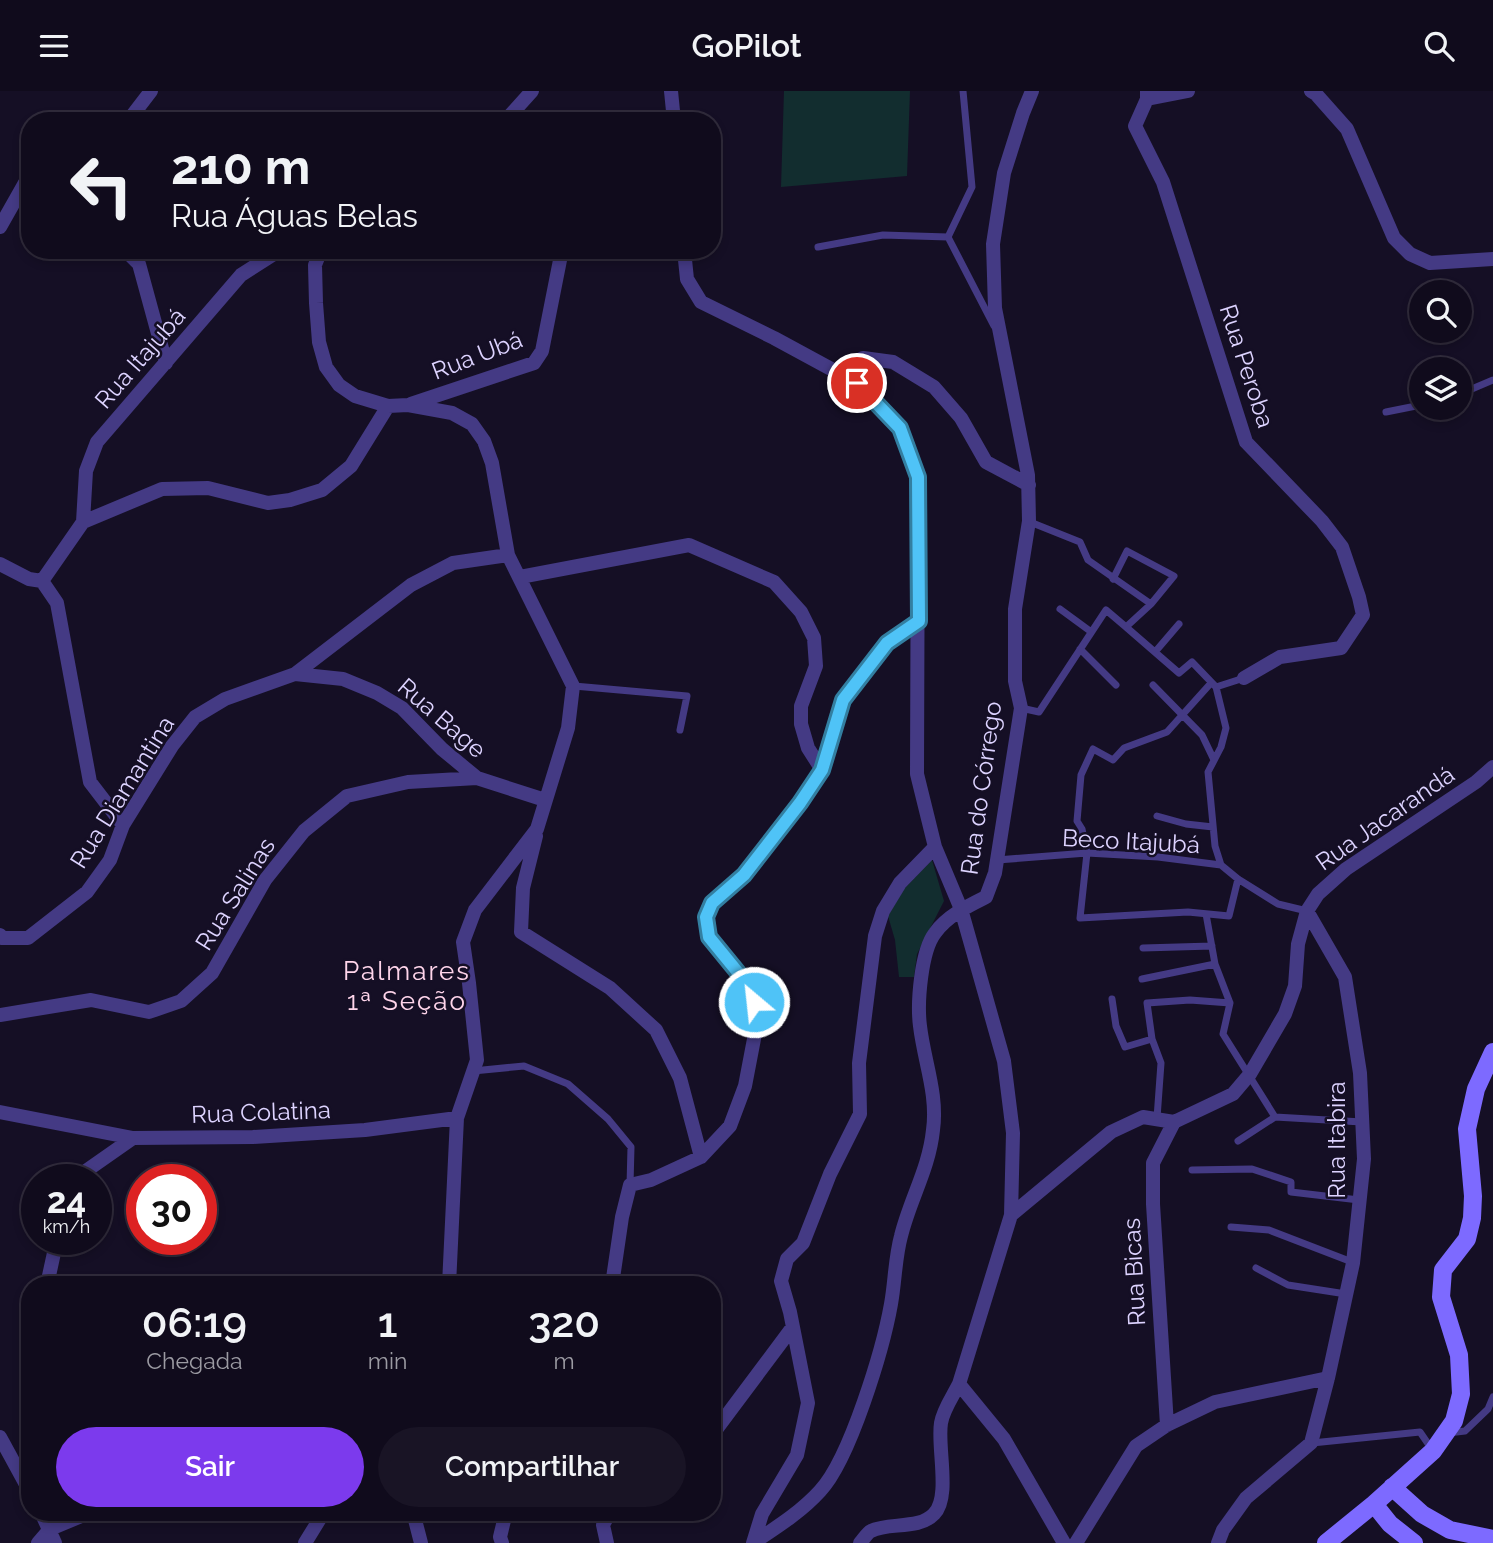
<!DOCTYPE html>
<html lang="pt">
<meta charset="utf-8">
<style>
:root{--surface:#100b1c;--page:#191425;--text:#f1f3f6;--muted:#9c9ba3;--line:#302b3b;--accent:#7c3aed}
body{margin:0;font-family:Raleway,sans-serif;background:var(--page);color:var(--text);height:100vh;display:flex;flex-direction:column;font-size:26px;white-space:nowrap}
*{box-sizing:border-box;margin:0}
p{font-size:23px;color:var(--muted)}
.icon{flex:none;width:38px;height:38px;fill:none;stroke:currentColor;stroke-width:2;stroke-linecap:round;stroke-linejoin:round}
.map{position:relative;flex:1;overflow:hidden}
.sheet{position:absolute;left:21px;top:1185px;width:700px;height:245px;display:flex;flex-direction:column;background:var(--surface);border-radius:28px;box-shadow:0 4px 10px #0003,0 0 0 2px var(--line)}
.sheet>*{flex:none}
.top-card{position:absolute;left:21px;top:21px;width:700px;height:147px;border-radius:28px;box-shadow:0 4px 10px #0003,0 0 0 2px var(--line);background:#100b1c;color:var(--text);overflow:hidden}
.tools{position:absolute;left:1409px;top:189px;display:grid;gap:14px}
.tools a{display:grid;place-items:center;width:63px;height:63px;border-radius:50%;background:var(--surface);box-shadow:0 4px 10px #0003,0 0 0 2px var(--line);font-size:35px}
.speed{position:absolute;left:21px;top:1073px;display:flex;gap:14px;font-size:35px;font-weight:700;text-align:center}
.speed>*{display:grid;place-content:center;width:91px;height:91px;border-radius:50%;background:var(--surface);box-shadow:0 4px 10px #0003,0 0 0 2px var(--line);line-height:1}
.speed small{font-size:18px;font-weight:400}
.speed .limit{border:10px solid #d22;background:#fff;color:#111}
.pin{position:absolute;display:grid;place-items:center;width:60px;height:60px;color:#fff;margin:-30px;border:4px solid #fff;border-radius:50%;box-shadow:0 2px 7px #0007}
.me{position:absolute;width:77px;margin:-38px;rotate:332deg;stroke-linejoin:round;filter:drop-shadow(0 0 5px #0008)}
.turn{display:flex;align-items:center;gap:24px;height:147px;padding:0 35px;font-size:32px}
.turn .icon{width:91px;height:91px;stroke-width:2.5}
.turn b{display:block;font-size:49px;line-height:60px}
.eta{display:flex;justify-content:space-evenly;align-items:center;height:119px;text-align:center}
.eta b{font-size:42px;font-weight:600;line-height:49px}
.primary-button{display:flex;gap:14px;margin-top:auto;padding:14px 35px}
.primary-button a{flex:1;height:80px;border-radius:42px;background:var(--accent);color:#fff;font-size:28px;font-weight:600;line-height:80px;text-align:center}
.primary-button a+a{background:var(--page);color:var(--text)}
header{display:flex;justify-content:space-between;align-items:center;height:91px;padding:0 35px;background:var(--surface);font-size:32px;font-weight:600}
.map>svg:first-child{display:block}
.green{fill:#122d2f}
.lines{fill:none;stroke-linecap:round;stroke-linejoin:round}
.lane{stroke:#443a84;stroke-width:7}
.street{stroke:#443a84;stroke-width:14}
.secondary{stroke:#7d6aff;stroke-width:18}
.route-casing{stroke:#337fa1;stroke-width:18}
.route{stroke:#4fc3f7;stroke-width:12}
.labels{text-anchor:middle;dominant-baseline:central;stroke-width:5;stroke-linejoin:round;paint-order:stroke}
.street-label{font-size:24px;fill:#ddd3ff;stroke:#150f25}
.neighbourhood-label{font-size:26px;letter-spacing:2px;fill:#ffd5eb;stroke:#150f25}
</style>
<header><svg class="icon" aria-label="menu" viewBox="0 0 24 24"><path d="M4 6h16M4 12h16M4 18h16"/></svg>GoPilot<svg class="icon" aria-label="search" viewBox="0 0 24 24"><circle cx="10" cy="10" r="6"/><path d="M15 15l6 6"/></svg></header>
<div class="map">
<svg width="1493" height="1452" viewBox="0 0 1493 1452">
<rect width="100%" height="100%" fill="#150f25"/>
<path class="green" d="M784,0H910L907,85L781,96Z
M932,769L944,810L917,863L914,886H899L895,849L888,825L904,798Z"/>
<g class="lines">
<path class="lane" d="M948,146L972,96L963,0
M818,156L883,144L948,146L994,235
M1460,303L1493,289
M1386,321L1421,314
M1030,431L1080,451L1088,469L1151,513L1126,536L1179,582L1192,571L1216,596L1226,637L1221,656L1208,681L1215,755L1221,774L1238,788L1278,813L1307,820
M1113,488L1127,460L1174,485L1151,513
M1060,518L1090,540
M1080,558L1116,594
M1155,561L1179,533
M1211,592L1167,641L1124,657L1113,669L1093,658L1081,684L1077,730L1082,738L1087,762L1080,827L1188,821L1229,825L1238,788
M1153,594L1202,644L1214,669
M574,595L687,605L680,639
M1216,596L1244,587
M1021,617L1039,621L1106,519L1126,536
M1157,725L1186,733L1213,736
M997,769L1087,762L1158,766L1221,774
M1206,823L1215,873L1230,912L1223,943L1275,1026
M1143,857L1212,855
M1142,888L1215,873
M1112,908L1116,935L1125,956L1152,948
M473,980L524,975L568,993L608,1028L631,1056L630,1094
M1157,1027L1161,972L1152,948L1147,912L1190,909L1230,912
M1238,1050L1275,1026L1362,1031
M1192,1079L1252,1078L1291,1091V1101L1359,1109
M1231,1136L1269,1139L1352,1171
M1256,1177L1288,1194L1346,1203
M1448,1342L1465,1340L1488,1318L1493,1306
M1312,1352L1420,1341L1433,1360"/>
<path class="street" d="M671,0L674,30
M1147,0V8L1135,35L1163,91L1246,351L1322,430L1342,456L1359,506L1363,524L1341,557L1280,566L1244,587
M1311,0L1316,3L1347,38L1394,147L1410,163L1430,172L1493,168
M1147,8L1188,0
M128,30L151,0
M505,30L532,0
M0,136L30,83
M125,159L139,173L166,272
M321,159L315,174L316,212L319,251L326,276L339,294L355,305L388,315L408,314L452,322L472,333L484,350L492,372L508,464L573,595L568,637L537,738L475,819L463,851L469,892L477,969L457,1027L449,1194
M684,159L687,188L701,211L774,247L857,292L899,337L918,386L917,683L935,756L961,818L1004,970L1013,1042L1011,1124L959,1293L1004,1348L1064,1452
M837,281L863,267L893,271L934,296L961,327L986,371L1029,394
M411,313L534,272L542,260L562,159
M83,431L86,380L97,351L241,184L280,159
M0,473L29,488L42,490L57,512L90,691L123,734
M520,486L689,454L774,491L801,521L814,547L816,575L801,615V633L808,657L822,679
M42,490L83,431L162,398L208,397L268,412L290,409L322,399L351,375L388,315
M295,583L343,588L377,602L402,617L442,658L477,687
M536,745L523,797L521,841L610,897L656,939L680,987L701,1066
M0,844L2,847H28L87,801L110,769L123,734L172,655L195,626L225,608L295,583L411,494L453,472L508,464
M0,924L91,909L149,921L181,910L212,882L265,789L304,740L347,705L408,691L477,687L545,709
M0,1021L133,1047L253,1046L365,1039L457,1027
M80,1088L83,1082L133,1047
M1011,1124L1111,1041L1143,1026L1174,1031
M47,1194L57,1148
M612,1194L622,1126L630,1094L651,1089L701,1066L730,1035L745,995L758,927L749,895L709,846L706,826L711,812L744,784L800,712L822,679L843,609L887,552L919,530
M1167,1334L1153,1113V1072L1174,1031L1233,1003L1250,983L1285,923L1295,895L1298,853L1307,820L1318,803L1346,778L1476,691L1493,676
M712,1344L792,1237
M0,1346L30,1401
M41,1421L55,1452
M413,1421L421,1452
M38,1452L50,1438L91,1421
M305,1452L324,1421
M502,1452L500,1446L506,1421
M607,1452L603,1434L610,1421
M753,1452C777,1436 801,1421 820,1400C850,1368 883,1258 891,1213C895,1191 895,1167 901,1145C910,1108 929,1078 933,1039C938,1003 924,970 920,935C917,912 921,860 935,842C947,825 968,815 986,806L995,782L1021,617L1015,590V518L1029,430L1028,384L995,217L993,153L1004,82L1023,22L1032,0
M753,1452L762,1423L797,1364L808,1312L790,1221L781,1190L787,1168L803,1152L830,1083L860,1023L859,972L875,845L883,820L900,792L935,756
M860,1452C863,1449 867,1442 871,1440C888,1431 919,1439 934,1423C951,1406 937,1356 941,1332C943,1319 953,1305 959,1293
M1076,1452L1136,1355L1167,1334L1215,1311L1328,1287
M1218,1452L1223,1439L1246,1407L1311,1352L1328,1287L1353,1172L1364,1068L1360,982L1345,886L1307,820"/>
<path class="secondary" d="M1392,1396L1422,1423L1450,1439L1493,1448
M1374,1413L1390,1433L1414,1452
M1326,1452L1374,1413L1433,1360L1454,1330L1461,1303L1459,1264L1441,1206L1443,1179L1467,1148L1472,1127L1473,1105L1467,1038L1476,998L1493,961"/>
</g>
<g class="lines">
<defs>
<path id="route" d="M754,911L749,895L709,846L706,826L712,812L744,784L800,712L822,679L843,609L887,552L919,530L918,386L900,337L857,292"/>
</defs>
<use href="#route" class="route-casing"/>
<use href="#route" class="route"/>
</g>
<g class="labels">
<g class="street-label">
<text transform="translate(477 264) rotate(-21)">Rua Ubá</text>
<text transform="translate(140 267) rotate(-49)">Rua Itajubá</text>
<text transform="translate(1247 275) rotate(72)">Rua Peroba</text>
<text transform="translate(442 627) rotate(41)">Rua Bage</text>
<text transform="translate(981 697) rotate(-82)">Rua do Córrego</text>
<text transform="translate(122 701) rotate(-58)">Rua Diamantina</text>
<text transform="translate(1385 727) rotate(-35)">Rua Jacarandá</text>
<text transform="translate(1131 750) rotate(3)">Beco Itajubá</text>
<text transform="translate(235 803) rotate(-58)">Rua Salinas</text>
<text transform="translate(261 1021) rotate(-2)">Rua Colatina</text>
<text transform="translate(1336 1049) rotate(-90)">Rua Itabira</text>
<text transform="translate(1134 1181) rotate(-93)">Rua Bicas</text>
</g>
<g class="neighbourhood-label">
<text x="407" y="880">Palmares<tspan x="407" dy="30">1ª Seção</tspan></text>
</g>
</g>
</svg>
<div class="tools">
<a><svg class="icon" aria-label="search" viewBox="0 0 24 24"><circle cx="10" cy="10" r="6"/><path d="M15 15l6 6"/></svg></a>
<a><svg class="icon" aria-label="layers" viewBox="0 0 24 24"><path d="M12 4l9 5-9 5-9-5zM3 14l9 5 9-5"/></svg></a>
</div>
<div class="speed"><div>24<small>km/h</small></div><div class="limit">30</div></div>
<div class="pin" style="left:857px;top:292px;background:#d93025"><svg class="icon" aria-label="arrive" viewBox="0 0 24 24"><path d="M6 21V4h12l-3 4 3 4H6"/></svg></div>
<svg class="me" style="left:754px;top:911px" viewBox="-20 -20 40 40"><circle r="17" fill="#4fc3f7" stroke="#fff" stroke-width="3"/><path d="M0-11L8 9 0 5-8 9z" fill="#fff"/></svg>
<div class="top-card">
<div class="turn"><svg class="icon" aria-label="left" viewBox="0 0 24 24"><path d="M17 20v-9H6M10 6l-5 5 5 5"/></svg><div><b>210 m</b>Rua Águas Belas</div></div>
</div>
<section class="sheet">
<div class="eta">
<div><b>06:19</b><p>Chegada</p></div>
<div><b>1</b><p>min</p></div>
<div><b>320</b><p>m</p></div>
</div>
<div class="primary-button"><a>Sair</a><a>Compartilhar</a></div>
</section>
</div>
